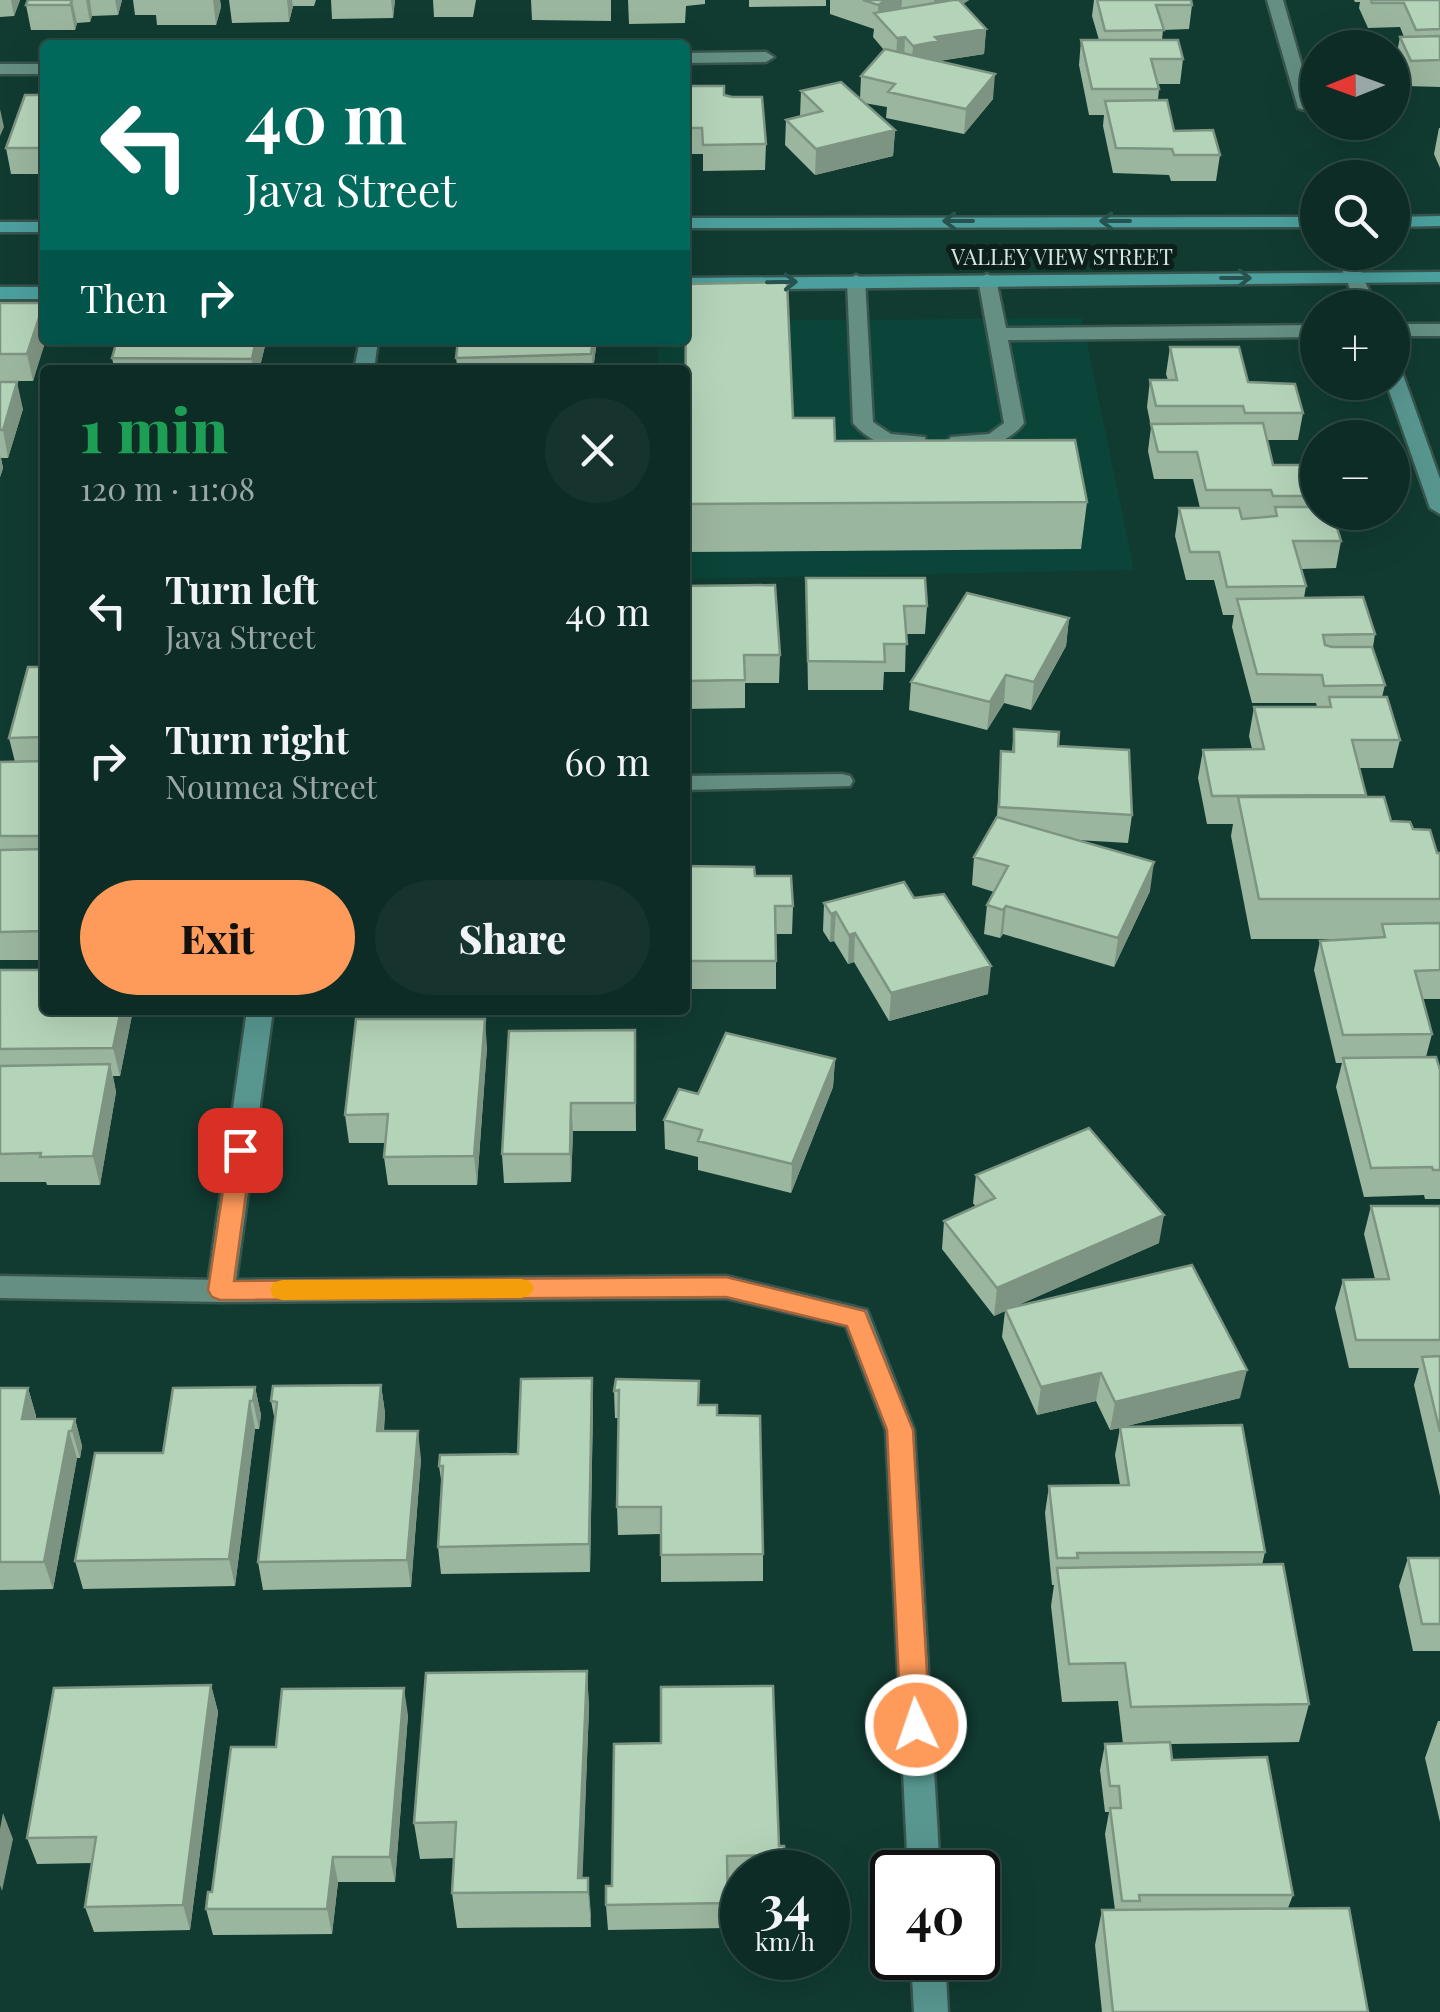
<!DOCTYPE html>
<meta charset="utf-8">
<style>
:root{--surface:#0d2c25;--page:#16342d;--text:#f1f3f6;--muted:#9aa7a7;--line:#2d4842;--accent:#ff9b5a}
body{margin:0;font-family:"Playfair Display",serif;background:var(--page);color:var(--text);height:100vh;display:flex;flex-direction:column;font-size:38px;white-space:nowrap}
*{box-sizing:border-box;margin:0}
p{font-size:32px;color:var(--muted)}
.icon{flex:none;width:55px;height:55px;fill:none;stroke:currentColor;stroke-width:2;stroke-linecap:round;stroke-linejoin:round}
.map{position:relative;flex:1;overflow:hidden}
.panel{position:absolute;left:40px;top:365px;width:650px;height:650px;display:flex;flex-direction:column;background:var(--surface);border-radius:10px;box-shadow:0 10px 40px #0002,0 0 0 2px var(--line)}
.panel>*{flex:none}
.guide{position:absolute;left:40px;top:40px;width:650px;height:305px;border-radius:10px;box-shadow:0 10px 40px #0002,0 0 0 2px var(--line);background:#00695c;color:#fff;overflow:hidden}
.needle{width:65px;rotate:269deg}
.tools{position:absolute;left:1300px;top:30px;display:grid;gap:20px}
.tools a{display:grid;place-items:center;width:110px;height:110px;border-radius:50%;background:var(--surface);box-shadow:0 10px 40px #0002,0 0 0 2px var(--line);font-size:50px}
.speed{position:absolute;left:720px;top:1850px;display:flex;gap:20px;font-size:50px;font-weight:700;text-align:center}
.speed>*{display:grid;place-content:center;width:130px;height:130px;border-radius:50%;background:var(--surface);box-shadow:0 10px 40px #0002,0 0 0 2px var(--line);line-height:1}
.speed small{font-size:25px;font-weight:400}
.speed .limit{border:5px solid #111;border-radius:15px;background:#fff;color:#111}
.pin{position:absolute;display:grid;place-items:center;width:85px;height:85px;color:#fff;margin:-42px;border-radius:20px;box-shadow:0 5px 15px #0006}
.me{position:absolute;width:110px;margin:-55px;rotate:357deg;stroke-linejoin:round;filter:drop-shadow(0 0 8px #0008)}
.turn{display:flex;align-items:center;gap:35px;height:210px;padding:0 40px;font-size:45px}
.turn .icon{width:130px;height:130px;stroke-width:2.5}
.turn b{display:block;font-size:70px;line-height:85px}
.then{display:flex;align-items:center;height:95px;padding:0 40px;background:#0003;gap:20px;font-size:38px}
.round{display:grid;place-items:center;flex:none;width:105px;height:105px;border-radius:52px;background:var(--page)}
.headline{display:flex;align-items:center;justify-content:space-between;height:170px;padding:0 40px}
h1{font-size:60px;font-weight:800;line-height:75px;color:#1e9e55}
.primary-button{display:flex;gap:20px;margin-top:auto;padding:20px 40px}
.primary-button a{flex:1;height:115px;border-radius:60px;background:var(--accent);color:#111;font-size:40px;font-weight:800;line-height:115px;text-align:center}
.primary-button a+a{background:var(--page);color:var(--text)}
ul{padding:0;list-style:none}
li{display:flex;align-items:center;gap:30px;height:150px;padding:0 40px}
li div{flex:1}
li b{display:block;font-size:38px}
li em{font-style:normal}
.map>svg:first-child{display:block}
.built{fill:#0b4438}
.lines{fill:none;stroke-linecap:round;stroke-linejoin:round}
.lane-casing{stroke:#38554e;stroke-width:5}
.street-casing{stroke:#38554e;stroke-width:5}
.secondary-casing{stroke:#38554e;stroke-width:5}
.primary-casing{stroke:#38554e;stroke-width:5}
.lane{fill:#658f83;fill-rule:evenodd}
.street{fill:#658f83;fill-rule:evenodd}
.secondary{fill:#589790;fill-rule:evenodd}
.primary{fill:#4ba09e;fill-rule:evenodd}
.wall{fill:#9bb69f}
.shaded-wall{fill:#7e9482}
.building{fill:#b4d4b9;stroke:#7e9482;stroke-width:2.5}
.oneway{stroke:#26534f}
.route{fill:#ff9b5a;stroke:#a6653a;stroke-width:2.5}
.slow{fill:#f59e0b}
.labels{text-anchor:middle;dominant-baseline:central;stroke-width:10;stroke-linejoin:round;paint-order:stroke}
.far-street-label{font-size:22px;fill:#d3e8e1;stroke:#0d1f1a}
</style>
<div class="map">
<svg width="1440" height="2012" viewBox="0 0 1440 2012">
<rect width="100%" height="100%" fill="#113b31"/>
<path class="built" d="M1082,318L1134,570L685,579V370H658V340H685V321Z"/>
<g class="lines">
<defs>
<path id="lane" d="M987,274L996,279L1006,328L1318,325V337L1008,340L1024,423C1009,444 970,458 948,441L951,437L989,434L1004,423L978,279Z
M856,275L865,280L873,422L891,434L925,437V445C898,451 871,445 853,423L847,280Z
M1392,324H1440V336H1392Z"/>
<path id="street" d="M1267,0H1283L1314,108L1312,112L1298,108Z
M685,53L766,52L774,57L766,62L685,63Z
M0,64H45V74H0Z
M1335,252H1353L1376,308H1358Z
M842,774L850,776L853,781L850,786L685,790V776Z
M0,1276L221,1280L231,1283L235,1291L231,1299L221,1302L0,1298Z"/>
<path id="secondary" d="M360,340H378L374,370H354Z
M1392,366L1402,372L1440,479V514L1430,508L1386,382H1392Z
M247,1010H273L236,1280L726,1276L867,1310L914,1430L940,1872H908L886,1430L846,1326L726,1298L221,1302L211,1299L207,1291Z
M911,1958H945L948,2012H914Z"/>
<path id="primary" d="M1440,216V226L1392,227V217Z
M1318,217V227L685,228V218Z
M0,222H45V232H0Z
M1440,272V282L685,290V278Z
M0,287H45V299H0Z"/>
</defs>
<use href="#lane" class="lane-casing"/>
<use href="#street" class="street-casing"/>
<use href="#secondary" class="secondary-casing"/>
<use href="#primary" class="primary-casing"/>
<use href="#lane" class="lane"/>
<use href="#street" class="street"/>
<use href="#secondary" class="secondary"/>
<use href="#primary" class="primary"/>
</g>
<path class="wall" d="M0,0H20L14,16L0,17Z
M28,0H122L118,15L92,16L90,22L77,23L75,30H31L26,5Z
M133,0H220L221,7L216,25H157L156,15H135Z
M229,0H316L314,6H293L289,22L232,23Z
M331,0H395L393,18L332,19Z
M433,0H478H476L473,17H434Z
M531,0H611V21L532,20Z
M628,0H705V4L686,6L685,23L629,24Z
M749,0H826V6L749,7Z
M830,0H969L963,4L986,29L984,54L939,61L993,99L964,134L886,118L887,107L864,103L895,130L893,156L815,175L785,145L786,120L800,116L801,91L860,99L861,76L884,50L873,37L874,29L830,14Z
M1094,0H1191L1192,5L1189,29L1163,30L1162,40L1183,59L1180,84H1158L1159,89L1158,100L1174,131L1220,155L1216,181H1171L1169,175L1113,173L1103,126L1104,115H1089L1079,65L1081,40H1099L1092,16Z
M1354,0H1440V87L1406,86L1395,62L1400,37H1404L1400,27L1368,28L1359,8L1360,2H1355Z
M685,86L724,95L766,144L765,170L703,171V154H685Z
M45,95V174H11L6,148Z
M1439,128H1440V168L1434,154Z
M0,303H44L45,340L33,381H0Z
M117,340H264L265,346L259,370H110L114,367L112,358Z
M597,340L593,370H455L457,365L456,358Z
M1170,347L1248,382L1303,413L1298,440H1267L1273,465H1318V512L1341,541L1336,568L1301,569L1306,586L1304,598L1375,634L1373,647L1385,685L1382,697L1400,740L1393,768H1359L1366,797L1391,821L1413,829L1437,853H1440V999H1422L1432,1034L1426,1057L1440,1070V1199H1425L1424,1195L1364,1197L1336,1087L1342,1063H1336L1314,970L1320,941L1362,939H1251L1231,836L1233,824H1207L1198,778L1203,750L1252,749L1249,736L1254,707H1317L1316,703H1252L1232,627L1234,615H1223L1214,580H1186L1175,536L1179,508H1200L1193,479H1154L1148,451L1151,427L1147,407L1150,380H1168L1166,374Z
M0,382L23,409L8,458H1L3,468L0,477Z
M685,391L835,441L1087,502L1081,549L685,552Z
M806,578L927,606L925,634H906L905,672H884L883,690H808Z
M685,586L780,655L779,683H745V708L685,709Z
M45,616V649L41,630Z
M1069,618L1066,646L1031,710L1004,703L987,730L909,710L911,682Z
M45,667V960H0V762H15L9,738Z
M1014,729L1058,746L1132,815L1128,843L1077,840L1150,891L1114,967L1003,934L1000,938L984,934L987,905L994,892L972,885L974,857L997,817L1001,751L1012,752Z
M685,866L755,876L793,906L792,934H776V989H685Z
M914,898L988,994L889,1021L854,962L848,964L834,941L830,942L823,931L824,903Z
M0,970L45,1010H133L120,1076H113L116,1092L100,1185H47L46,1182H0Z
M509,1031L636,1058V1131H573L571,1182L504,1183L502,1154Z
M487,1047L477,1185H388L384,1157L385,1143H349L345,1115Z
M835,1059L833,1087L791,1193L698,1170V1157L665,1149L664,1120L698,1094Z
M976,1175L1159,1243L1013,1307L1240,1398L1123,1427L1265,1552L1262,1565L1309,1704L1299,1742L1170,1744L1172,1760L1293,1895L1288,1908L1368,2012H1102L1095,1945L1102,1910H1115L1105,1834L1109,1812H1105L1100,1770L1105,1744H1123L1118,1701L1062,1702L1051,1606L1054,1585H1052L1045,1513L1049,1486L1120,1485L1115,1455L1120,1428L1110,1430L1096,1401L1037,1415L1002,1337L1005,1311L994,1316L942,1249L944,1221L976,1207L973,1203Z
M1371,1206H1440V1496L1414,1385L1419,1368H1349L1335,1308L1343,1280L1375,1279L1364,1234Z
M699,1381V1405L763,1554V1581L661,1582V1534L618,1535L617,1507L618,1418H615L614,1391Z
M381,1385L385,1413L384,1431L421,1459L411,1587L263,1590L258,1562L275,1421L271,1401Z
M255,1387L261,1415L259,1429H255L235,1586L83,1589L75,1561L163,1453Z
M0,1388H28L36,1416V1419H75L82,1446L80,1458H77L53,1589L0,1590Z
M593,1406L590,1572L441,1574L438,1547L442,1486L439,1466L518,1454Z
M1408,1558H1440V1651H1413L1399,1586Z
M587,1671L589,1708L582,1878H588L591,1927L457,1928L452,1893L454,1858L420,1859L414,1823Z
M211,1685L218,1712L190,1930L94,1932L85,1907L92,1863L37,1864L27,1838Z
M408,1715L395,1882H338L332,1934L213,1935L206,1909L276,1747Z
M1438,1721H1440V1822L1425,1758Z
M614,1744L779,1846H784V1872H742V1881H728V1928L608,1930L606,1905L612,1886Z"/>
<path class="shaded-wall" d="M11,0H20L14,16Z
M72,0L77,23L75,30L70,5Z
M86,0H90L92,16L90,22Z
M115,0H122L118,15Z
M213,0H220L221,7L216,25Z
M287,0H292L293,6L289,22Z
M391,0H395L393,18Z
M886,0H902L901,14L878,16V5Z
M934,0H969L933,24Z
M986,29L984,54L938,61L911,71L913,46L935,37Z
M905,37L904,62L896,63L897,38Z
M995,74L993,99L964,134L966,109Z
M0,109L4,127L0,136Z
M895,130L893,156L815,175L816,149Z
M44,303L46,340L33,381L27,354Z
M256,340H264L265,346L259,370H253L252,359Z
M593,340H597L593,370H592Z
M17,382L23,409L8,458L3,430Z
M0,455L3,468L0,477Z
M1069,618L1066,646L1031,710L1034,682Z
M1006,675L1004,703L987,730L990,702Z
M1154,862L1150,891L1114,967L1118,938Z
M1006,906L1003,934L1000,938L1003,910Z
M836,912L834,941L830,942L831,914Z
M855,933L854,962L848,964L849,935Z
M991,966L988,994L889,1021L891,993Z
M121,1010H133L120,1076L113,1048Z
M485,1019L487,1047L477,1185L474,1156Z
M635,1030L636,1058V1131L635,1103Z
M835,1059L833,1087L791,1193L792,1164Z
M110,1064L116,1092L100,1185L93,1156Z
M571,1103L573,1131L571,1182L570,1154Z
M1164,1215L1159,1243L994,1316L997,1288Z
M1247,1370L1240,1398L1110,1430L1115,1402Z
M1101,1373L1096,1401L1037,1415L1041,1387Z
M592,1378L593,1406L590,1572L589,1544Z
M381,1385L385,1413L381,1459L377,1431Z
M255,1387L261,1415L259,1429L253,1401Z
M28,1388L36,1416L30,1447L22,1419Z
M250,1401L255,1429L235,1586L229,1559Z
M75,1419L82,1446L80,1458L72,1431Z
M69,1431L77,1458L53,1589L44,1562Z
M418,1431L421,1459L411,1587L407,1560Z
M587,1671L589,1708L582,1892L578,1878Z
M211,1685L218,1712L190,1930L183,1905Z
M404,1688L408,1715L395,1882L390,1857Z
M3,1813L13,1839L2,1891L0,1885V1829Z
M333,1857L338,1882L332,1934L327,1909Z
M588,1878L591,1914V1927L588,1892Z"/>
<path class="building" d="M28,0H72L70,5H26Z
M863,0H886L878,5Z
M953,0H959L986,29L935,37L939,41L913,46L905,37L897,38L874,13Z
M1097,0H1191L1192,5H1156L1164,30L1105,31Z
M1371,0H1440V29L1416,30L1404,3H1372Z
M1440,36V60L1411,61L1400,37Z
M1081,40H1178L1183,59H1151L1159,89H1092Z
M885,49L995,74L966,109L888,92L895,84L861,76Z
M841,82L895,130L816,149L786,120L822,111L801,91Z
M685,86H724V95L732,97H762L766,144L703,145L702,128H685Z
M25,95H45V148H6Z
M1167,100L1174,131L1213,130L1220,155H1174L1172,149L1116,148L1105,101Z
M787,282L793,418H834L835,441L1075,440L1087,502L685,504L686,284Z
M0,303H44L27,354H0Z
M117,340H256L252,359L112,358Z
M458,340H593L591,354L456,358Z
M1170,347H1239L1248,382L1295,384L1303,413H1245L1243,406H1156L1150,380H1177Z
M251,364L250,370H110V367Z
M583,364V370H455V365Z
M0,382H17L3,430H0Z
M1263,423L1273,465H1318V496H1273L1271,490H1206L1197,452H1158L1151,424Z
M1275,507H1318V512H1332L1341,541H1293L1306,586L1227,587L1219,552H1190L1179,508H1239L1242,519L1277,516Z
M806,578H925L927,606H904L907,644H884L885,662L808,661Z
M775,585L780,655H744L745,680L685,681V586Z
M967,593L1069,618L1034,682L1006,675L990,702L911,682Z
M1363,597L1375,634L1323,635L1325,645L1332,647H1372L1385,685L1324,686L1322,675L1257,674L1237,599Z
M28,667H45V737L9,738Z
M1329,697H1387L1400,740H1352L1366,795L1212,796L1203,750L1264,749L1254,707H1331Z
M1014,729L1059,732L1058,746L1129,750L1132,815L999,807L1001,751L1014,752Z
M45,761V836H0V762Z
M1238,797H1384L1391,821L1410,822L1413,829L1430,830L1437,853H1440V899H1259Z
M997,817L1154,862L1118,938L1006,906L1003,910L987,905L1008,866L974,857Z
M45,849V931L0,932V850Z
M685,866L754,867L755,876H791L793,906H775L776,961H685Z
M904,882L914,898L944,894L991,966L891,993L855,933L849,935L836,912L831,914L824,903Z
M1440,923V970L1415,971L1432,1034L1343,1035L1320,941L1385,937L1382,924Z
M0,970H45V1010H121L113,1048L0,1049Z
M356,1019H485L474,1156L384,1157L388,1114L345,1115Z
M635,1030V1103H571L570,1154H502L509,1031Z
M726,1033L835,1059L792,1164L698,1141L702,1130L664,1120L679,1089L698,1094Z
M1436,1057L1440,1070V1170H1433L1432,1167L1371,1168L1343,1058Z
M110,1064L93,1156L40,1157L41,1153L0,1154V1066Z
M1089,1128L1164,1215L997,1288L944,1221L995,1198L976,1175Z
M1371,1206H1440V1340H1356L1343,1280L1389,1279Z
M1192,1265L1247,1370L1115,1402L1101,1373L1041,1387L1005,1309Z
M1440,1356V1432L1422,1357Z
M592,1378L589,1544L438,1547L443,1466H439L440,1455L518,1454L521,1379Z
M616,1379L699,1381L698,1405H717V1415L760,1416L763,1554L661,1555V1507H617L619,1390L614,1391Z
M381,1385L377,1431H418L407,1560L258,1562L277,1402L271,1401L273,1386Z
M255,1387L253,1401H250L229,1559L75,1561L95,1453H163L173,1388Z
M0,1388H28L22,1419H75L72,1431H69L44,1562H0Z
M1242,1425L1265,1552L1077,1553L1078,1558H1057L1049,1486L1129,1485L1120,1427Z
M1408,1558H1440V1624H1422Z
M1283,1564L1309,1704L1131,1707L1125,1663L1069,1664L1057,1568Z
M587,1671L578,1878H588V1892L452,1893L456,1822L414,1823L426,1673Z
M211,1685L183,1905L85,1907L96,1837L27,1838L54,1688Z
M773,1686L779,1846H784L785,1855L727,1856L728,1903L606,1905V1886H612L614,1744L661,1743V1687Z
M404,1688L390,1857H333L327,1909H206L208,1892H212L231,1747H276L282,1689Z
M1170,1742L1172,1760L1267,1757L1293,1895H1139L1140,1901H1122L1110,1808H1121L1119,1786H1110L1105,1744Z
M1349,1908L1368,2012H1113L1102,1910Z"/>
<defs><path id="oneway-shaft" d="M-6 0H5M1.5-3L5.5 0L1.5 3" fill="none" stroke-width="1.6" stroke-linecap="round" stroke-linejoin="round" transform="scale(2.5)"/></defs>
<g class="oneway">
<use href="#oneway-shaft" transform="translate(958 221) rotate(180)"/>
<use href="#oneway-shaft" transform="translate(1115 221) rotate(-180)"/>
<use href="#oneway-shaft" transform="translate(1236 278)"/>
<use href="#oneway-shaft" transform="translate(782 282) rotate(-1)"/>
</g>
<path class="route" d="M240,1141L252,1150L234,1281L726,1277L865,1311L913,1430L930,1725L926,1734L916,1738L906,1734L901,1725L887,1430L847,1326L726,1297L220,1300L212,1297L208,1290L229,1150Z"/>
<path class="slow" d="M521,1279L530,1281L534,1288L530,1295L521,1298L282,1300L273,1297L270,1290L273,1283L282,1280Z"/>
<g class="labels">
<g class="far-street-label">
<text x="1062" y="256">VALLEY VIEW STREET</text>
</g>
</g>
</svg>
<div class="tools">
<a><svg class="needle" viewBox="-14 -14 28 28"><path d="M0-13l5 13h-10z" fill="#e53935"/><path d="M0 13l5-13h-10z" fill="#9aa7a7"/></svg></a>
<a><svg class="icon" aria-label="search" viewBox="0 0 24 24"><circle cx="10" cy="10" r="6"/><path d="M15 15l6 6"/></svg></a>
<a>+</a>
<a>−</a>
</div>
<div class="speed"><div>34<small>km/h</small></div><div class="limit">40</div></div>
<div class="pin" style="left:240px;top:1150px;background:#d93025"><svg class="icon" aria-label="arrive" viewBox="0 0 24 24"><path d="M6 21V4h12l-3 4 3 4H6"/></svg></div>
<svg class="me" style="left:916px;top:1725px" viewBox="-20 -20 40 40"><circle r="17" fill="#ff9b5a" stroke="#fff" stroke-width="3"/><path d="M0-11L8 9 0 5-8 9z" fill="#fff"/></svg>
<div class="guide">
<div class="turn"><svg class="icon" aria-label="left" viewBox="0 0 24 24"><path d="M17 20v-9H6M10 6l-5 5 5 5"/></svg><div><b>40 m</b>Java Street</div></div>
<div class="then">Then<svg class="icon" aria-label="right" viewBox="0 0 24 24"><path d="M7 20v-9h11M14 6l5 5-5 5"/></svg></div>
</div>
<section class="panel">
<div class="headline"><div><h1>1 min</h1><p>120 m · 11:08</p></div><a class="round"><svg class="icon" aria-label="close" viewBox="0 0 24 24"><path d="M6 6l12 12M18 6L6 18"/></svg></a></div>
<ul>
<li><svg class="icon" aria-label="left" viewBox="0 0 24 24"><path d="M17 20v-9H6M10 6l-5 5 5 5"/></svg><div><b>Turn left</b><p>Java Street</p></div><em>40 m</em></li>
<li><svg class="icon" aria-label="right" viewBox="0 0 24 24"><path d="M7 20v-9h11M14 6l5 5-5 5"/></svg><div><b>Turn right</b><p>Noumea Street</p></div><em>60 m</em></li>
</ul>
<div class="primary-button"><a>Exit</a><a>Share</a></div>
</section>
</div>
